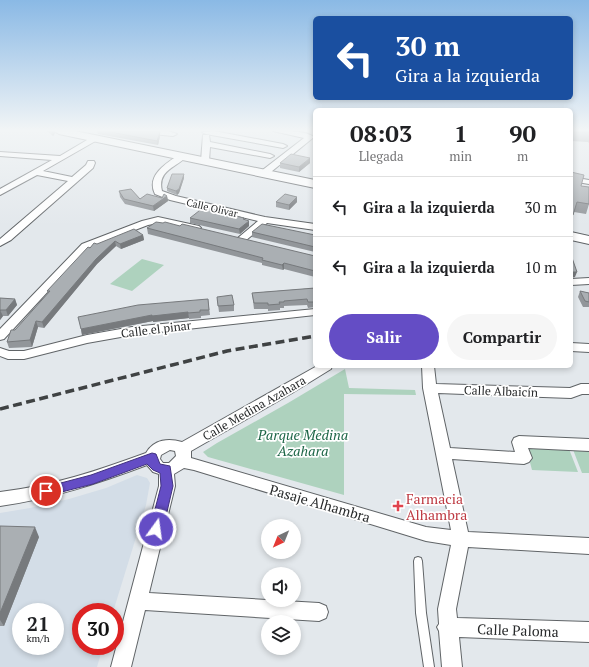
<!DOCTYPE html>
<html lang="es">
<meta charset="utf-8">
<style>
:root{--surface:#fff;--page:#f6f6f6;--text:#202124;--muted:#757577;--line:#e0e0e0;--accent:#644dc5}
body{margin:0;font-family:"PT Serif",serif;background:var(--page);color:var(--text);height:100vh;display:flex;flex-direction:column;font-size:15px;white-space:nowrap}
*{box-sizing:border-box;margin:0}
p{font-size:13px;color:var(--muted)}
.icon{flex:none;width:22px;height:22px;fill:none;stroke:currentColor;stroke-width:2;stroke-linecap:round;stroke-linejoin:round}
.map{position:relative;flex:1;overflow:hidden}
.side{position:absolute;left:313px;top:108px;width:260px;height:260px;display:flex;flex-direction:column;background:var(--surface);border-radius:6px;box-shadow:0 2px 6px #0003}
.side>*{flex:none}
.banner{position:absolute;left:313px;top:16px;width:260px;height:84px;border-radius:6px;box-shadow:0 2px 6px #0003;background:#1a4fa0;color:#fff;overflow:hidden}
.needle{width:26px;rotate:223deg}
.controls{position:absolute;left:261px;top:519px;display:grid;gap:8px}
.controls a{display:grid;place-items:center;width:40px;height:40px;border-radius:50%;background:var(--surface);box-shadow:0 2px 6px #0003;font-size:20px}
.speed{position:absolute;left:12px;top:603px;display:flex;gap:8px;font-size:20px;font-weight:700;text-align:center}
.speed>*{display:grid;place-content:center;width:52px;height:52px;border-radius:50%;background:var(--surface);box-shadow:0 2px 6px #0003;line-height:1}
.speed small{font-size:10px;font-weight:400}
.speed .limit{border:6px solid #d22;background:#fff;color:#111}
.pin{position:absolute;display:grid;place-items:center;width:34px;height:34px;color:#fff;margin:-17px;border:2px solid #fff;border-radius:50%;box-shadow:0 1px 4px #0007}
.me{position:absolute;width:44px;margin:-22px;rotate:14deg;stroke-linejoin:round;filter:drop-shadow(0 0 3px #0008)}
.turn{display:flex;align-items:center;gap:14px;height:84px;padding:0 16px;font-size:18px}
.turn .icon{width:52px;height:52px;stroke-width:2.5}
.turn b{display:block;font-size:28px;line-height:34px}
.eta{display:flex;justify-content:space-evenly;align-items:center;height:68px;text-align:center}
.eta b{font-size:24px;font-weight:700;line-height:28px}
.button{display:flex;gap:8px;margin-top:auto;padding:8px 16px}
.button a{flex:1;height:46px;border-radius:24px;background:var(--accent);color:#fff;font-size:16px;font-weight:700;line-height:46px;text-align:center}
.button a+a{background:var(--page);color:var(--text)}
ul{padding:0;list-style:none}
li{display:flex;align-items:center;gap:12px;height:60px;padding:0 16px;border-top:1px solid var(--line)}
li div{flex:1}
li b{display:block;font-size:15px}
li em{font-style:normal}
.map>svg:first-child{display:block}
.built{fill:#d3dde7;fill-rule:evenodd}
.green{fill:#aed2be}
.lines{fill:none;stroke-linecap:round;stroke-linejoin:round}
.lane-casing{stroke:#606467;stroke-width:2}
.street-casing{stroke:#606467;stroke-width:2}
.secondary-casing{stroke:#606467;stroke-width:2}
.lane{fill:#fff;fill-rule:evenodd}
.street{fill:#fff;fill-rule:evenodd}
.secondary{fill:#fff;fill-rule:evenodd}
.rail{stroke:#3f4243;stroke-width:3.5;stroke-dasharray:9 4.5;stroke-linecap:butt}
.wall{fill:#92969a}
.shaded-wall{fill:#777a7d}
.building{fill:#aaafb3;stroke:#777a7d}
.route{fill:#644dc5;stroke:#413280}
.health-dot{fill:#e0444e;stroke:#fff;stroke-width:1.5}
.labels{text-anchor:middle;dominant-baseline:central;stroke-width:3.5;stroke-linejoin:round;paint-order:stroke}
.far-street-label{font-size:10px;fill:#27292a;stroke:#fff}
.street-label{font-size:12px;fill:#27292a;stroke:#fff}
.near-park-label{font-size:14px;font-style:italic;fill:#1d6647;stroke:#fff}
.near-health-label{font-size:14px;fill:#be3a42;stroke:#fff;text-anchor:start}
.near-street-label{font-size:14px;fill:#27292a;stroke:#fff}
</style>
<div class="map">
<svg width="589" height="667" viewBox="0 0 589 667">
<rect width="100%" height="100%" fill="#e3e8ec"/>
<path class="built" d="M137,475L147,478L150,483L146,505L113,612H81V646H103L97,667H0V513L30,508L69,499L106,488ZM21,612H55V646H21Z"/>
<path class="green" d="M142,259L164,265L132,291L110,284Z
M345,369L349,388L415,390L416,395L344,394V495L208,457L203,452L217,443L288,403Z
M526,447L569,449L578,472L532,470Z
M572,447L589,448V473H582Z"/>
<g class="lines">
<defs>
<path id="lane" d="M418,557L421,558L422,561L426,613L434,667H424L416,613L414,561L415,558Z"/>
<path id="street" d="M139,131H168L177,134L173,136L142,133Z
M214,131L283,144L287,146L283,148L206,134L202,132Z
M273,131C285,131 304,130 314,137L266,176H260V172L304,138Z
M203,135H209L210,142L270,154L274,156L270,158L210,147L209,161L208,163H202L201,161Z
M92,137H98L99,139L43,171L72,177L86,165L88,161H94L95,163L93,168L11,240L0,246V239L68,181L37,175L0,195V189L52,160L0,156V152L60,156Z
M179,155H182L186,157C175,168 157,171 162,191L176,196L265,217L315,224V230L267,223L245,241H239L237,239L239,237L258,221L170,200L155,194C146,176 166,163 179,155Z
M571,177L589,180V184L571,181Z
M158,217L199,226L201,228L196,231L158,223L148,225L88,248L4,339L0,340V329L82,244L142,221Z
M589,278V284L571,285V279Z
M315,309V315L132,335L87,343L24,359H8L0,356V348L9,351H24L87,335L132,327Z
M571,343L589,344V352L571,351Z
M317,366H332L331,369L292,393L191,451V458L426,527L451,530L423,388L422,366H434L436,384L570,388L581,384H589V394H582L571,398L438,393L450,448L515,452L512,442L514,438L519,436L589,439V451L528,448L532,458L529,462L524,464L452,459L468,532L589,538V554L468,547L456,609L457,618L589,622V642L459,637L462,667H442L439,631L437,627L439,624L438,609L451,545L426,541L194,470L184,468L174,474L175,486L149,593L319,603L326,606L328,612L326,618L319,621L145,610L131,667H111L159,486V474L153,472L147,465C99,483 51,499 0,506V492C52,486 97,471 146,453C154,439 169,438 182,442ZM170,450L175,451L176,456L169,463H163L160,459L161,455Z"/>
<path id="secondary" d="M54,131H75L315,180V188L59,134Z
M571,232L589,236V244L571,240Z"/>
</defs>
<use href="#lane" class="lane-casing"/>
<use href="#street" class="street-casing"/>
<use href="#secondary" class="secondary-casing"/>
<use href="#lane" class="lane"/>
<use href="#street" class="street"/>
<use href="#secondary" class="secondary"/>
<path class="rail" d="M0,409L227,351L315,336"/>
</g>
<path class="wall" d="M47,131H54L55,133L53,136Z
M97,131H153L160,136L158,145L98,134Z
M571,131H589V143L588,142L571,141Z
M280,163H310L299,172L280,168Z
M571,172L581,186L589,204L586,214L574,212L571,223Z
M184,178L179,193L177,195L167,191V188Z
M119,191L140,199L162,198L167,196L168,201L154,211L125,204L120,197Z
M276,202H297L289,210L276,207Z
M230,213V214L244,218V219L249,226L240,234L190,223V218Z
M163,223L180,226L315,256V277L284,269L283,270L262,265V263L148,234L147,228Z
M252,232L315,235V252L252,237Z
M143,235L144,240L121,249L116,246L97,264L44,328L38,327L32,347L9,348L7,342L15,330L48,294L47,291L90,248L97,244Z
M315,288V307L308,308L307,305L284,306V308H280V310L268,311V309H254L252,293Z
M580,291L589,293V307H583L578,297Z
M217,297L234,305V311L219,312Z
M0,298L15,299L17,305L8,316H3L0,320Z
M208,299L210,315L201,316V318L189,319V318L153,322V321L82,335L81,329Z
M0,526L39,537L4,626H0Z"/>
<path class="shaded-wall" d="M52,131H54L55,133L53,136Z
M160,132V136L158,145L157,141Z
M310,158V163L299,172V167Z
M184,174V178L179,193L177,195L176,191Z
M167,196L168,201L154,211L153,206Z
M297,197V202L289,210V205Z
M249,221V226L240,234L239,229Z
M143,235L144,240L121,249L120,244Z
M115,241L116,246L97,264L44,328L42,322L96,259Z
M284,263V269L283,270L282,265Z
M572,272H577L575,277L571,278Z
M15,299L17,305L8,316L6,310Z
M0,310L3,316L0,320Z
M188,312L189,318L153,322V321L82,335L81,329L152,315Z
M36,321L38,327L32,347L30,340Z
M35,527L39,537L4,626L0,620V613Z"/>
<path class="building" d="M106,131H153L160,132L157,141Z
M571,131H589V133L571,132Z
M291,154L310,158L299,167L280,163Z
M571,172L584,175L581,186L589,187V204L577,202L573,215H571Z
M172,174H184L179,189L176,191L167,188Z
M131,189L140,199L147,194L162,198L164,194L167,196L153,206L124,199L119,191Z
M285,194L297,197L289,205L276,202Z
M204,207L230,213L228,214L244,218L243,219L249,221L239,229L190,218Z
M156,222L163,223L165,222L180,226L182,224L315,256V271L284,263L282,265L262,260L263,258L147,228Z
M262,224L315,235V247L252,232Z
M134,229L143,235L120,244L115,241L96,259L42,322L36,321L30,340L7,342L11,330H15L50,291H47L88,247L90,248L94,243L97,244Z
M571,255L577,272H572L571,274Z
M315,288V302H308L307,299L284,301V302H279L280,304L268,305V303H254L252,293Z
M580,291L589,293V302L585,301Z
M232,295L234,305L218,306L217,297Z
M0,298L15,299L6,310H0V311Z
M208,299L209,310H200V312L188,313V312L152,316V315L81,329L78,317L138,305Z
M0,526L35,527L0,613Z"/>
<linearGradient id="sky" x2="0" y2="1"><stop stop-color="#8ab9e5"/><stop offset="0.58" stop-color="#f2f5f6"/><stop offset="1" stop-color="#f2f5f6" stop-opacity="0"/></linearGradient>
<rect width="589" height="225" fill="url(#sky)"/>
<path class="route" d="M152,453L156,454L160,464L170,466L173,486L163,529L161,533L156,535L152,533L150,529L161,486L160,473L153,470L147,464L93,484L46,496L42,494L40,491L42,488L91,475Z"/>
<path class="health-dot" d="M396 500h4v4h4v4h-4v4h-4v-4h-4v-4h4z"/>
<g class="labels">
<g class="far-street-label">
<text transform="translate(212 208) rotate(13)">Calle Olivar</text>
</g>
<g class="street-label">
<text transform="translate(156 329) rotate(-7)">Calle el pinar</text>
<text transform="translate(501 391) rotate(2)">Calle Albaicín</text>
<text transform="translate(254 408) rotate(-30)">Calle Medina Azahara</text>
</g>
<g class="near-park-label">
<text x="303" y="434">Parque Medina<tspan x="303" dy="16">Azahara</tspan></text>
</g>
<g class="near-health-label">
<text x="406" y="498">Farmacia<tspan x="406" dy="16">Alhambra</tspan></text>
</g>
<g class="near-street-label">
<text transform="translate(320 503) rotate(16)">Pasaje Alhambra</text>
<text transform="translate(518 630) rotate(2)">Calle Paloma</text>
</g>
</g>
</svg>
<div class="controls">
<a><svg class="needle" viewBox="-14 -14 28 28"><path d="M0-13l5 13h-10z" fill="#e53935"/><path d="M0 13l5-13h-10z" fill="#757577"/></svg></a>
<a><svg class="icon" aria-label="sound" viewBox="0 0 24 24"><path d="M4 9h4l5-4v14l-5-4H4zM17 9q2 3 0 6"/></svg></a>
<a><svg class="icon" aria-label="layers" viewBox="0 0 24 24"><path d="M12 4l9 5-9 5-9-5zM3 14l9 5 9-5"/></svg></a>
</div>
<div class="speed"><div>21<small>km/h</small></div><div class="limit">30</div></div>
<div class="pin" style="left:46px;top:491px;background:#d93025"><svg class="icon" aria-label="arrive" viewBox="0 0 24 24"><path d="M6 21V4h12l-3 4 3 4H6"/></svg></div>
<svg class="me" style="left:156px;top:529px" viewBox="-20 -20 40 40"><circle r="17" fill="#644dc5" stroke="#fff" stroke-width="3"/><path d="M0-11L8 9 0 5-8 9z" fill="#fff"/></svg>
<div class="banner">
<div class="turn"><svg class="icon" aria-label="left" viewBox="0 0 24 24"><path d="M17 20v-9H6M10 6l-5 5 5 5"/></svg><div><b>30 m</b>Gira a la izquierda</div></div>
</div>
<section class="side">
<div class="eta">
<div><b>08:03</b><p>Llegada</p></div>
<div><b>1</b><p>min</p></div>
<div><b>90</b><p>m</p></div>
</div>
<ul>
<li><svg class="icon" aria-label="left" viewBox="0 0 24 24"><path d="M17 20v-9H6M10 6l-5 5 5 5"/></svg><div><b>Gira a la izquierda</b></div><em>30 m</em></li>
<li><svg class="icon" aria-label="left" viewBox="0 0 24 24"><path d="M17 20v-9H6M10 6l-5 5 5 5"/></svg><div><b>Gira a la izquierda</b></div><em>10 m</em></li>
</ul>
<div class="button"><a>Salir</a><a>Compartir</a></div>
</section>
</div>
